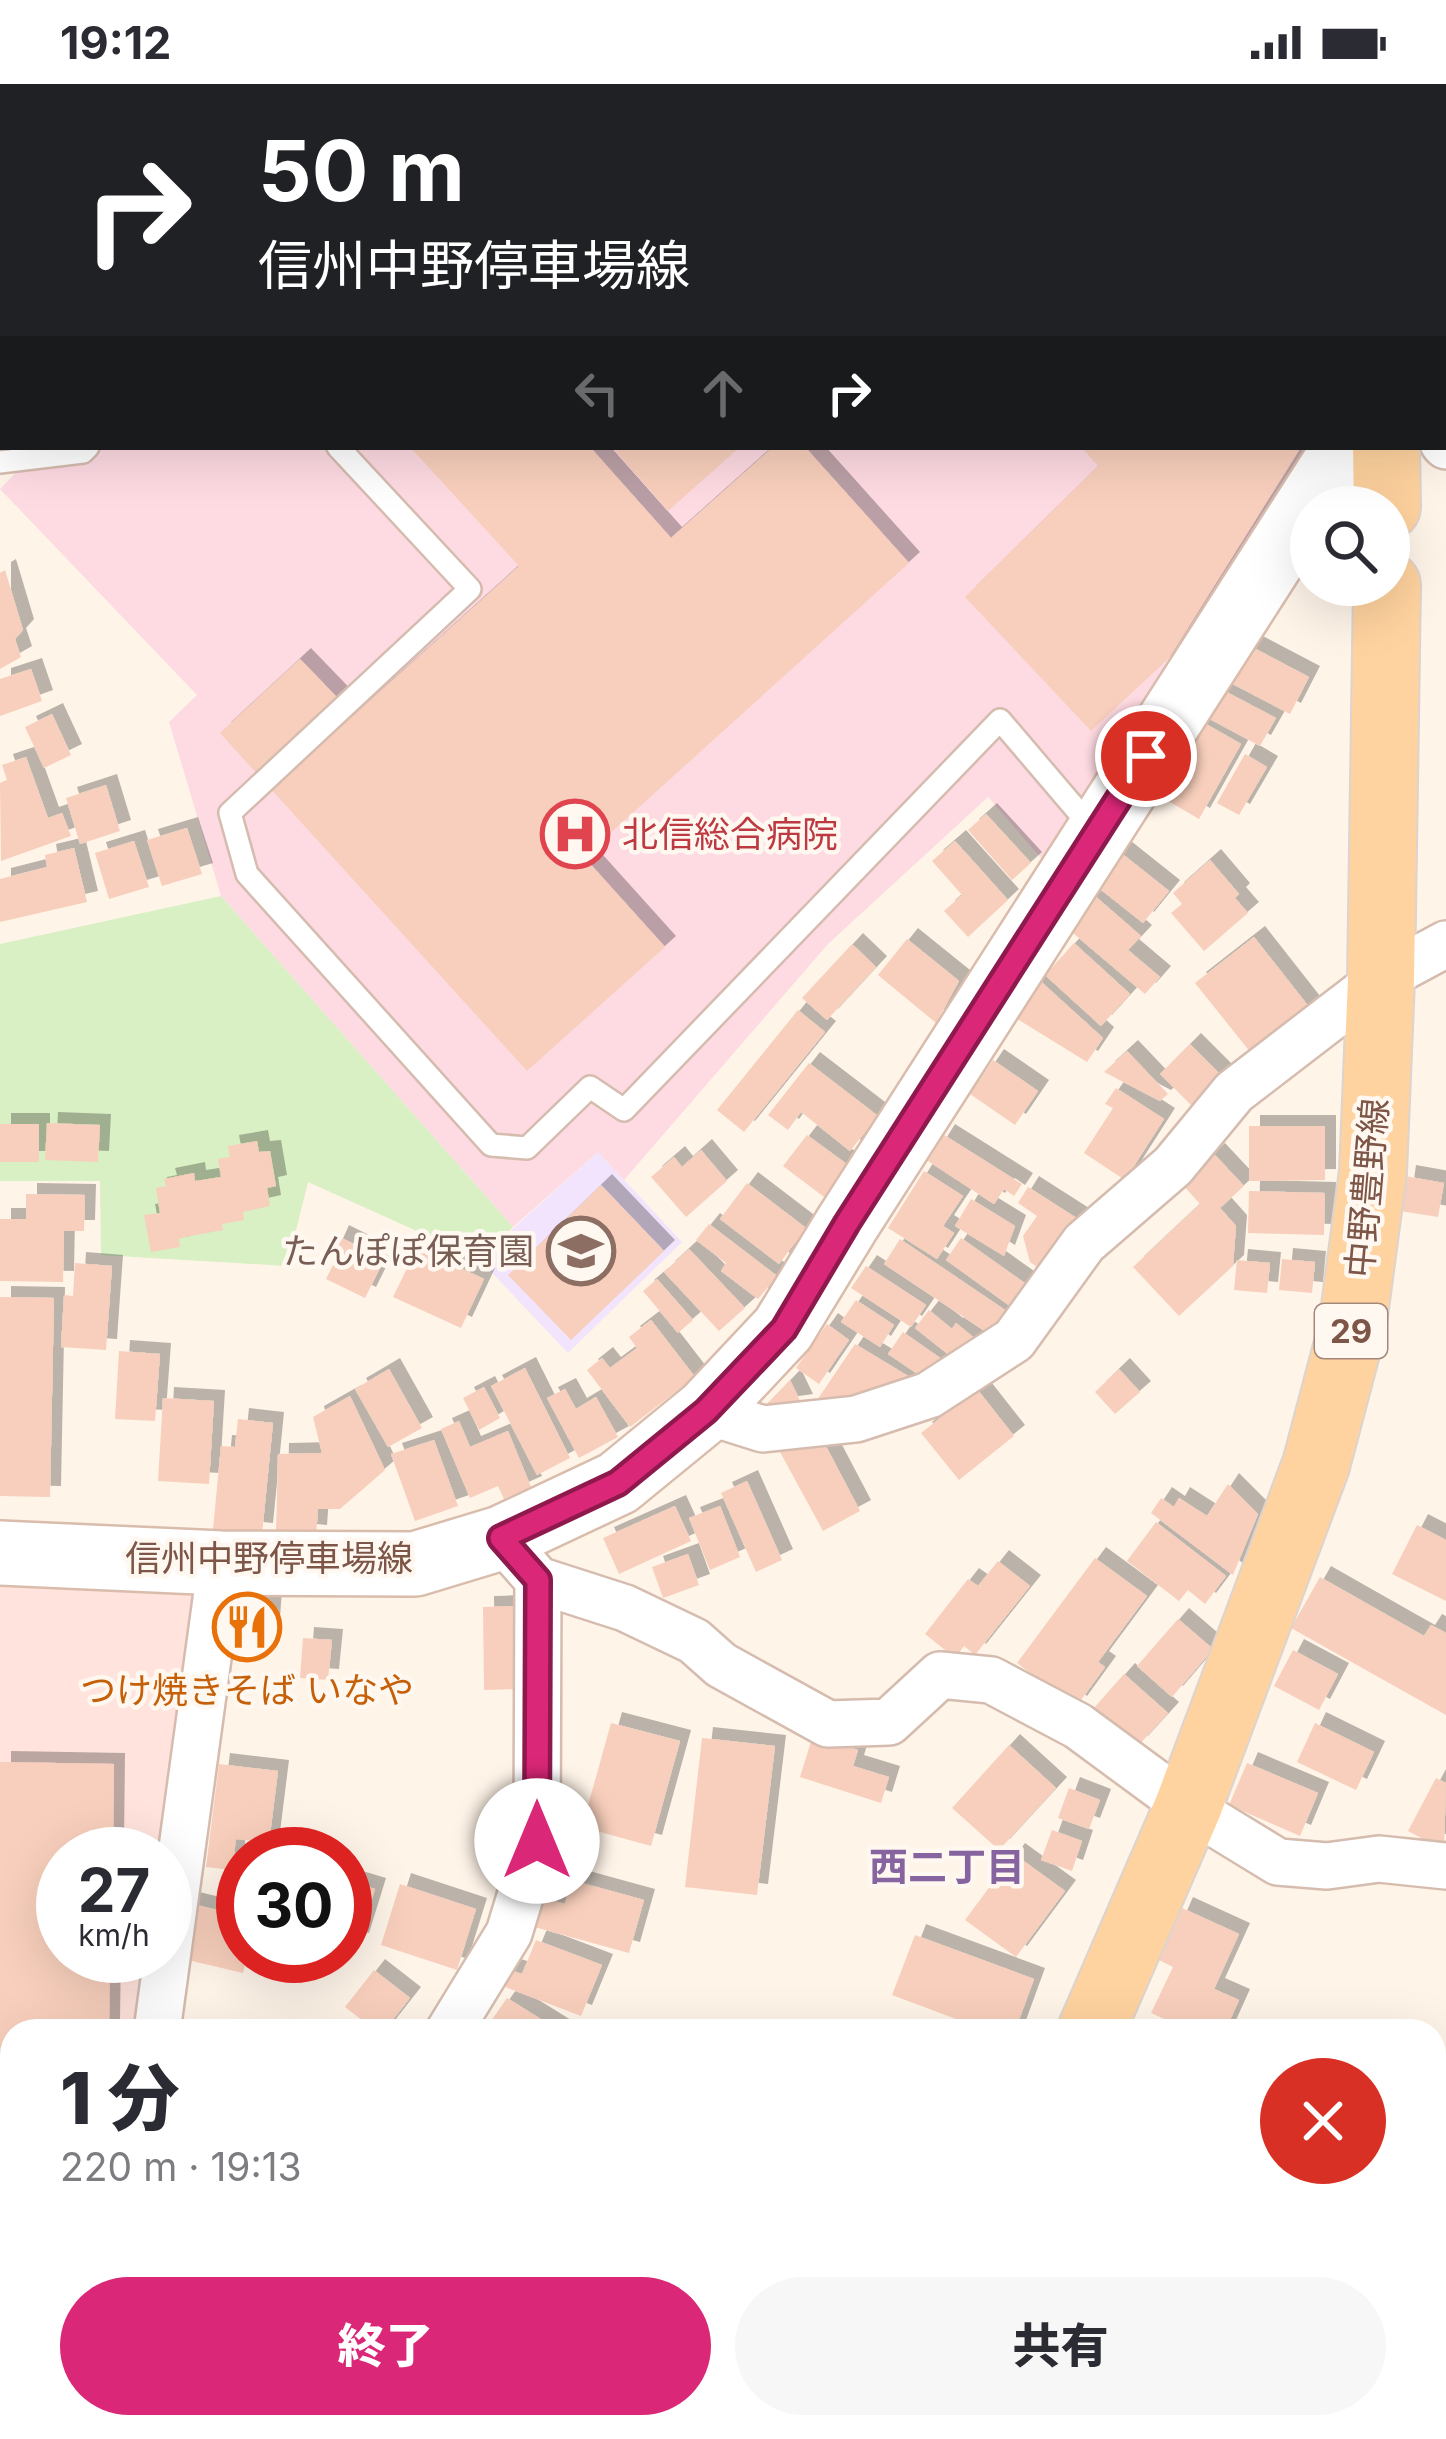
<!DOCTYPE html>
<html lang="ja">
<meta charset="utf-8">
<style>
:root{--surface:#fff;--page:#f7f7f7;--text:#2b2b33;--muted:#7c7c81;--accent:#db2777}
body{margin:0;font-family:Inter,"Noto Sans JP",sans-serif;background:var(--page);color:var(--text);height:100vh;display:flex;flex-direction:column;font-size:45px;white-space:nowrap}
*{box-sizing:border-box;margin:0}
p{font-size:39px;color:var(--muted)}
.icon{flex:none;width:66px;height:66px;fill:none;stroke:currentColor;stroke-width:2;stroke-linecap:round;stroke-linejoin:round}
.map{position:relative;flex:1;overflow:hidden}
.panel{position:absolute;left:0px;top:1935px;width:1446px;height:420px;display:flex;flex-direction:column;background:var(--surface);border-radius:36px 36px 0 0;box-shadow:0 12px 48px #0002}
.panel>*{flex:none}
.guide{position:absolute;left:0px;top:0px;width:1446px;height:366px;box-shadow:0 12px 48px #0002;background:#202124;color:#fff;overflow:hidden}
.controls{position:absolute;left:1290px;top:402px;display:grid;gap:24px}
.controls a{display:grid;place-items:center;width:120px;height:120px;border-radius:50%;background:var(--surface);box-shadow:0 12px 48px #0002;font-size:60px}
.speed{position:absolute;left:36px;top:1743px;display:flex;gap:24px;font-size:60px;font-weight:700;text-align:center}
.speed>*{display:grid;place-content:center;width:156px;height:156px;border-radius:50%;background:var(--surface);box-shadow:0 12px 48px #0002;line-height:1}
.speed small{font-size:30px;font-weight:400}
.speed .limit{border:18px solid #d22;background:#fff;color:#111}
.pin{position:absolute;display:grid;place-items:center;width:102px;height:102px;color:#fff;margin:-51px;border:6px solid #fff;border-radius:50%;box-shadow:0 3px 12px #0007}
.me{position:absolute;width:132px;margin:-66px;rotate:0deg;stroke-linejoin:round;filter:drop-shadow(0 0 9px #0008)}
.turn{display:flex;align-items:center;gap:42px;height:252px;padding:0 60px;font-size:54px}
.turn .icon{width:156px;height:156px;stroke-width:2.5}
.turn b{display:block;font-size:84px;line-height:102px}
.lanes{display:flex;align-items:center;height:114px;padding:0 60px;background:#0003;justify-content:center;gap:60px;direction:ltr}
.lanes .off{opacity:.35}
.round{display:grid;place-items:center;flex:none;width:126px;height:126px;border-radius:63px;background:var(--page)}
.headline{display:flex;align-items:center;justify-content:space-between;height:204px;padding:0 60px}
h1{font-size:72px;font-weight:800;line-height:90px}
.button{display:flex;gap:24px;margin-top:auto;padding:24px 60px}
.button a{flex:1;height:138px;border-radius:72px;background:var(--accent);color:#fff;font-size:48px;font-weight:800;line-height:138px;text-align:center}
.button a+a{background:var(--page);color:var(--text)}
.status{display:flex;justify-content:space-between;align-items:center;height:84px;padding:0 60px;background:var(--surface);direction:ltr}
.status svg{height:33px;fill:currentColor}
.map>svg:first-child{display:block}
.commercial{fill:#ffe3dc;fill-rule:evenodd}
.education{fill:#f1e4fc}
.medical{fill:#fedae2}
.green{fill:#d9efc4}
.building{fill:#f8cfbc;filter:url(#shadow)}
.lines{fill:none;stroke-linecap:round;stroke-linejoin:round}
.service-casing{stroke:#d5bcaf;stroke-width:26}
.minor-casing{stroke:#d5bcaf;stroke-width:50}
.tertiary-casing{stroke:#d5bcaf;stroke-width:58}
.secondary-casing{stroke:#d9bcab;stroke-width:68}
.primary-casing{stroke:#ddd3cf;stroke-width:70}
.service{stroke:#fff;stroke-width:21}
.minor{stroke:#fff;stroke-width:45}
.tertiary{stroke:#fff;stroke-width:54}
.secondary{stroke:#fff;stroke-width:63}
.primary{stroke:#ffd39f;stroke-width:66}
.rail{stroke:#b5a3cc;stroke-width:9;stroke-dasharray:18 12;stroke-linecap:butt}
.route-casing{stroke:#8e194d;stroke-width:30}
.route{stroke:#db2777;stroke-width:21}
.labels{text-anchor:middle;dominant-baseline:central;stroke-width:9;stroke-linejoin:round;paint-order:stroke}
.shield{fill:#fff8f1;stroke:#a4877b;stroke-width:3}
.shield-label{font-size:33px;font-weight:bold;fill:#7d5648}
.health-label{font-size:36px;fill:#be3a42;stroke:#fff8f1;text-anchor:start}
.street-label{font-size:36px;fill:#7d5648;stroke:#fff8f1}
.education-label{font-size:36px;fill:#785e54;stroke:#fff8f1;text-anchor:end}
.food-label{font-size:36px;fill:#c56008;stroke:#fff8f1}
.neighbourhood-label{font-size:39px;font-weight:bold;fill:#8664a0;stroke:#fff8f1}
</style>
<div class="status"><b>19:12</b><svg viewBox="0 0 49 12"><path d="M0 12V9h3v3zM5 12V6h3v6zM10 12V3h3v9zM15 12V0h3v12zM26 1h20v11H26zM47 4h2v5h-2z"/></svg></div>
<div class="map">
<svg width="1446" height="2355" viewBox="0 0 1446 2355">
<defs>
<filter id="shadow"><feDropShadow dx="11" dy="-11" stdDeviation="0" flood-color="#0004"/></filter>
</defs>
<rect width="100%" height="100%" fill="#fff4e8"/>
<path class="commercial" d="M0,1469L221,1479L157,1947H12V2057H0ZM63,1770H165V1872H63Z"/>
<path class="education" d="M598,1068L682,1158L568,1269L479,1175Z"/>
<path class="medical" d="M41,363H1324L1053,788L988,713L828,860L624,1096L598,1068L513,1143L221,812L169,638L197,611L0,405Z"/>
<path class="green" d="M221,812L513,1143L479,1175L308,1098L287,1182L101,1171L100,1097H0V860Z"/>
<path class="building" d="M410,363H590L671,454L773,363H805L909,479L584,773L665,863L527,987L220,649L300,575L354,631L519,482Z
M612,363H740L668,427Z
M1081,363H1301L1169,574L1091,647L965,513L1098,382Z
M5,486L23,546L15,555L21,573L0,585V489Z
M1246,560L1309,593L1290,630L1227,597Z
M31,585L42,617L0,632V595Z
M1221,605L1276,634L1260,662L1206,633Z
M52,630L71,671L44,684L25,643Z
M1199,636L1241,660L1199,735L1158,711Z
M1245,670L1267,683L1239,731L1217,719Z
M26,673L48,734L62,729L71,752L1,777L0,699L7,696L2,681Z
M106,701L120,747L80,760L66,714Z
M986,730L1031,779L1012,796L968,746Z
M187,744L202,790L162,802L147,756Z
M134,757L149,803L109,815L95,769Z
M955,757L1008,816L968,853L944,827L962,811L932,777Z
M74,764L87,818L0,838V795L47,783L45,771Z
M1120,768L1169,807L1143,839L1095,801Z
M1210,776L1239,810L1235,814L1248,829L1204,867L1171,829L1182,820L1173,809Z
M1095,812L1141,852L1128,866L1160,893L1145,910L1067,844Z
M1254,853L1309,923L1251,969L1195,899Z
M907,855L959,897L936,939L878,891Z
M1074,859L1130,910L1101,942L1045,891Z
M852,860L876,883L827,936L802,914Z
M1038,895L1103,954L1087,978L1014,933Z
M798,926L825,948L744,1048L717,1026Z
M1190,960L1221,991L1191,1021L1160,990Z
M1127,967L1168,1010L1160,1017L1104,988Z
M993,976L1038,1007L1015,1041L970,1010Z
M809,979L878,1032L850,1067L801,1028L788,1046L768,1031Z
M1116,1004L1164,1035L1125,1096L1084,1069L1113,1024L1105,1020Z
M47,1039L100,1041L98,1078L45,1076Z
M0,1040H39V1078H0Z
M1249,1042H1325V1096L1249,1097Z
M807,1051L848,1081L824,1113L783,1082Z
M944,1051L1022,1100L1014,1112L1004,1105L994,1120L928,1077Z
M257,1057L259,1068L270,1067L276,1102L267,1104L270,1122L243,1128L244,1136L222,1140L223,1146L179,1154L180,1163L151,1168L144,1131L160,1129L156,1104L166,1102L164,1095L194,1089L195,1097L221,1093L218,1075L230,1073L228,1062Z
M701,1066L727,1097L686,1133L651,1093L674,1073L682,1083Z
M1214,1070L1244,1102L1220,1124L1236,1142L1233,1182L1179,1232L1133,1183L1200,1120L1182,1100Z
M924,1087L963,1112L943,1142L954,1149L937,1175L888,1144Z
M1405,1092L1444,1099L1438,1133L1400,1127Z
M747,1099L806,1144L779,1180L720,1135Z
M601,1101L664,1167L571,1256L508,1191Z
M1028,1103L1078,1135L1044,1188L1030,1178L1023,1152L1037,1132L1018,1119Z
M1249,1107L1325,1109L1324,1151L1248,1149Z
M26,1110L85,1111L84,1147H64L63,1198L0,1197V1135H26Z
M971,1115L1015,1142L1004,1172L955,1142Z
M709,1140L777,1192L758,1215L721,1187L726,1179L696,1156Z
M338,1152L372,1169L367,1178L380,1184L365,1214L326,1195L337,1173L330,1170Z
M961,1154L1026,1200L1010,1222L946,1176Z
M900,1155L1008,1228L992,1252L884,1180Z
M417,1164L484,1195L461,1244L393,1213Z
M689,1165L745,1224L719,1247L664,1188Z
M1282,1175L1315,1178L1312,1209L1279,1206Z
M1237,1176L1270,1179L1267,1209L1234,1206Z
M75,1179L112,1182L106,1266L61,1263L64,1211L73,1212Z
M866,1182L926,1221L911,1243L851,1204Z
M657,1195L693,1236L678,1249L643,1207Z
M0,1213L54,1214L50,1413L0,1412Z
M856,1216L894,1241L880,1263L841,1238Z
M929,1226L952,1245L956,1239L978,1257L959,1279L915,1244Z
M651,1236L695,1293L630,1343L587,1286L602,1274L610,1284L637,1264L629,1253Z
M827,1240L849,1256L819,1300L796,1284Z
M903,1248L943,1276L928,1297L888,1270Z
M855,1260L918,1298L811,1325Z
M119,1267L160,1270L155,1337L115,1335Z
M525,1284L570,1374L537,1391L491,1302Z
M389,1285L422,1344L388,1363L355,1305Z
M1119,1285L1140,1308L1115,1330L1095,1308Z
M790,1296L802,1321L760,1327Z
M484,1303L500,1334L479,1346L463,1314Z
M565,1305L576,1325L596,1313L618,1353L579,1374L547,1314Z
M977,1305L1014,1352L959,1396L921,1349Z
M350,1312L385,1386L340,1425H318L316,1452L276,1448L278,1370L322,1369L313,1333Z
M163,1314L214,1317L209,1400L158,1397Z
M238,1335L273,1339L262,1450L213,1445L221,1362L235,1363Z
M459,1337L470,1363L508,1347L531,1403L504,1415L498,1402L470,1414L441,1345Z
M818,1347L860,1427L823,1447L780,1368Z
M434,1356L458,1422L415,1437L391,1370Z
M747,1397L782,1476L756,1488L721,1409Z
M1228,1400L1258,1430L1233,1491L1151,1429L1161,1414L1174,1423L1179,1414L1207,1432Z
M675,1422L691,1457L619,1490L603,1454Z
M720,1422L740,1473L710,1486L689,1434Z
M1156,1438L1226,1492L1205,1520L1188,1506L1179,1517L1127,1477Z
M1417,1441L1446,1456V1517L1392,1490Z
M688,1470L699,1501L663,1514L652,1483Z
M1095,1474L1147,1512L1098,1578L1105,1583L1076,1623L1017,1579Z
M998,1477L1030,1502L975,1571L964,1562L955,1574L925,1550L968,1495L978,1502Z
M1320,1493L1424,1552L1431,1541L1446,1549V1631L1291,1544Z
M227,1514L271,1517L267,1572L223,1570Z
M515,1522L516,1605L484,1606L483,1523Z
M1178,1535L1213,1565L1172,1613L1137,1582Z
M303,1554L332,1556L328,1596L300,1594Z
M1293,1566L1338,1590L1319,1626L1274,1602Z
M1124,1590L1168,1629L1137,1663L1094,1624Z
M611,1639L680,1657L651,1762L582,1743Z
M1315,1639L1374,1668L1356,1706L1297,1678Z
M813,1651L858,1666L853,1682L889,1693L881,1719L800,1693Z
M702,1654L775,1662L757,1811L685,1803Z
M1009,1661L1056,1704L999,1766L952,1724Z
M0,1678L114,1680L113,1770H63V1872H110L109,1947H12V1989H0Z
M1247,1679L1318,1709L1300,1752L1229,1721Z
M219,1680L278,1687L269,1759L236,1755L232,1786L206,1783Z
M1436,1694L1446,1699L1444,1766L1408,1747Z
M1069,1704L1100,1716L1089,1745L1058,1734Z
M1052,1746L1082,1757L1072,1787L1041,1776Z
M1014,1770L1065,1807L1016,1873L965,1836Z
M345,1796L375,1805L358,1860L345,1856Z
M571,1796L644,1816L629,1869L527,1841L536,1812L565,1820Z
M400,1800L476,1825L457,1886L381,1861Z
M188,1819L243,1832V1872H247L243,1889L175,1873Z
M1182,1824L1239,1850L1214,1905L1239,1916L1225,1947H1191L1151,1929L1173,1883L1159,1876Z
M915,1851L1034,1895L1015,1947H961L964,1938L892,1911Z
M536,1856L602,1881L581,1932L500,1901L507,1885L522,1890Z
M374,1886L410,1914L384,1947H376L345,1923Z
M507,1914L560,1947H484Z
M0,2275L12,2281V2343H32V2349L90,2343H133V2355H0Z
M814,2343H867L880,2348L877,2355H809Z
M1112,2343H1145L1149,2355H1080Z"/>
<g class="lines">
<defs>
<path id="service" d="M338,363L470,505L230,729L247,790L491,1061L527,1064L590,1003L624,1026L1000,636L1092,744
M0,378L83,368L88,363"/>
<path id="minor" d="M1443,359L1446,362
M706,1327L763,1345L856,1335L929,1311L1014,1256L1084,1159L1173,1082L1234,1008L1381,895L1446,860
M501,1454L538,1496L625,1524L694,1557L721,1581L828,1640L889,1638L940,1591L991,1596L1078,1642L1188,1723L1278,1778L1327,1782L1379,1775L1446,1782
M157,1947L221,1479
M449,1947L509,1849L537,1757L538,1496
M0,2057H12"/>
<path id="tertiary" d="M1091,0L1094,3
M1434,2123L1446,2111
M1285,2355L1292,2343"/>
<path id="secondary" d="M0,1469L221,1479L415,1480L501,1454L618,1399L706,1327L783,1245L847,1140L1345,363"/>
<path id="primary" d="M1443,206L1446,201
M1386,363L1387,423
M1091,1947L1188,1723L1316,1381L1352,1245L1373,1088L1381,895L1387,501
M934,2355L938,2343"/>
</defs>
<use href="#service" class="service-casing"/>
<use href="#minor" class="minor-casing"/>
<use href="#tertiary" class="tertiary-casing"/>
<use href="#secondary" class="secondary-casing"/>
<use href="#primary" class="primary-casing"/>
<use href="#service" class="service"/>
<use href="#minor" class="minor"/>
<use href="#tertiary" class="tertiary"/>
<use href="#secondary" class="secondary"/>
<use href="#primary" class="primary"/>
<path class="rail" d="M1434,2254L1446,2230
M1383,2355L1389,2343"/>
</g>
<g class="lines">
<defs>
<path id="route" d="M537,1757L538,1496L501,1454L618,1399L706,1327L784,1245L847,1139L1146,672"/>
</defs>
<use href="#route" class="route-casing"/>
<use href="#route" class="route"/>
</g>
<defs>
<symbol id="hospital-ring" viewBox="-11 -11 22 22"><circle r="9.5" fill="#fff8f1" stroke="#e0444e" stroke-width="1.5"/><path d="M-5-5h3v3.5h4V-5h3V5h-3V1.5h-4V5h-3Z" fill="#e0444e"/></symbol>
<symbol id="school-ring" viewBox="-11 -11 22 22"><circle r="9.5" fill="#fff8f1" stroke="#8d6e63" stroke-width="1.5"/><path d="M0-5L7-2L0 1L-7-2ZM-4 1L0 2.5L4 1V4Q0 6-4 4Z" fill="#8d6e63"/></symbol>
<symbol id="restaurant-ring" viewBox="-11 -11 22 22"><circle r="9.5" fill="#fff8f1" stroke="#e8710a" stroke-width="1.5"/><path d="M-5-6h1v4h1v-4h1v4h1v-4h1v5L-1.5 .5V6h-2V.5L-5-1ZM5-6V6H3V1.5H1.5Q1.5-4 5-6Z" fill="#e8710a"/></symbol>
</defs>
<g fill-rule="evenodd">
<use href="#hospital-ring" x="537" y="712" width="76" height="76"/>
<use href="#school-ring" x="543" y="1129" width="76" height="76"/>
<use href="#restaurant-ring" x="209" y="1505" width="76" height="76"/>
</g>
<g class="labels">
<rect class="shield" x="1315" y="1220" width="72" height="54" rx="9"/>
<g class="shield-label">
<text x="1351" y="1247">29</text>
</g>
<g class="health-label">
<text x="622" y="750">北信総合病院</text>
</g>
<g class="street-label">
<text transform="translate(1367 1104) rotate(-85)">中野豊野線</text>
<text x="269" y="1474">信州中野停車場線</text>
</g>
<g class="education-label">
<text x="534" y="1167">たんぽぽ保育園</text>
</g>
<g class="food-label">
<text x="247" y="1606">つけ焼きそば いなや</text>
</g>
<g class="neighbourhood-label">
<text x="947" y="1782">西二丁目</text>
</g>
</g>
</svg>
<div class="controls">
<a><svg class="icon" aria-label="search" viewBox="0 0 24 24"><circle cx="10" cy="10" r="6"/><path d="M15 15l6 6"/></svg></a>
</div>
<div class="speed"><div>27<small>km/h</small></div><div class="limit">30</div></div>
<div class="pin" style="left:1146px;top:672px;background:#d93025"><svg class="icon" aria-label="arrive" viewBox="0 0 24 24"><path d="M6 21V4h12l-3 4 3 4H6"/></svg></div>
<svg class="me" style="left:537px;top:1757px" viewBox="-20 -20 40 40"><circle r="19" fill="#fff"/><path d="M0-13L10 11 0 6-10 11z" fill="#db2777"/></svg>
<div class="guide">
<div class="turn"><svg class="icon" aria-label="right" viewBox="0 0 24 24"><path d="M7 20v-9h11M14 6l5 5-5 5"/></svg><div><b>50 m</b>信州中野停車場線</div></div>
<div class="lanes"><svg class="icon off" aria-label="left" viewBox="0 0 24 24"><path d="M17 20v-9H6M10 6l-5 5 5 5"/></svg><svg class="icon off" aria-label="ahead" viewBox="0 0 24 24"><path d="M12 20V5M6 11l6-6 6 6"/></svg><svg class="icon" aria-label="right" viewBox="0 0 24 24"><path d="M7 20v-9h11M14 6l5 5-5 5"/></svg></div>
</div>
<section class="panel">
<div class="headline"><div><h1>1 分</h1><p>220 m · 19:13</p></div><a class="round" style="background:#d93025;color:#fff"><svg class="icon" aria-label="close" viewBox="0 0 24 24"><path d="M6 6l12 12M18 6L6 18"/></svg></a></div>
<div class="button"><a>終了</a><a>共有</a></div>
</section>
</div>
